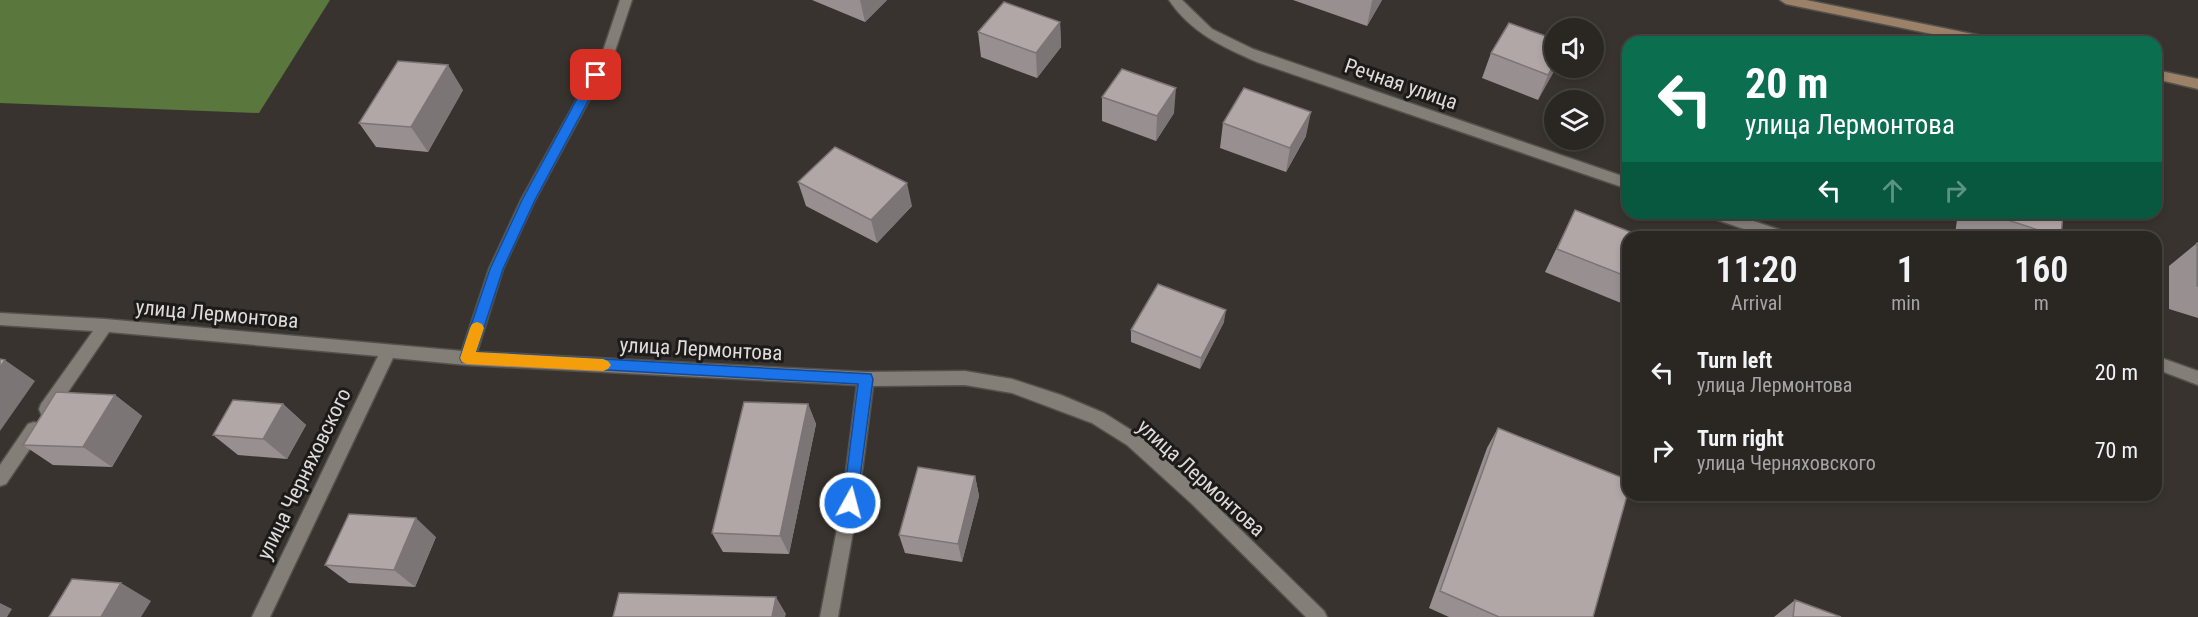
<!DOCTYPE html>
<meta charset="utf-8">
<style>
:root{--surface:#2a2622;--page:#36322f;--text:#f1f3f6;--muted:#a5a5a5;--line:#464340}
body{margin:0;font-family:"Roboto Condensed",sans-serif;background:var(--page);color:var(--text);height:100vh;display:flex;flex-direction:column;font-size:22px;white-space:nowrap}
*{box-sizing:border-box;margin:0}
p{font-size:20px;color:var(--muted)}
.icon{flex:none;width:33px;height:33px;fill:none;stroke:currentColor;stroke-width:2;stroke-linecap:round;stroke-linejoin:round}
.map{position:relative;flex:1;overflow:hidden}
.sheet{position:absolute;left:1622px;top:231px;width:540px;height:270px;display:flex;flex-direction:column;background:var(--surface);border-radius:18px;box-shadow:0 3px 9px #0003,0 0 0 2px var(--line)}
.sheet>*{flex:none}
.guide{position:absolute;left:1622px;top:36px;width:540px;height:183px;border-radius:18px;box-shadow:0 3px 9px #0003,0 0 0 2px var(--line);background:#0b6e4f;color:#fff;overflow:hidden}
.controls{position:absolute;left:1544px;top:18px;display:grid;gap:12px}
.controls a{display:grid;place-items:center;width:60px;height:60px;border-radius:50%;background:var(--surface);box-shadow:0 3px 9px #0003,0 0 0 2px var(--line);font-size:30px}
.pin{position:absolute;display:grid;place-items:center;width:51px;height:51px;color:#fff;margin:-26px;border-radius:12px;box-shadow:0 3px 9px #0006}
.me{position:absolute;width:66px;margin:-33px;rotate:7deg;stroke-linejoin:round;filter:drop-shadow(0 0 4px #0008)}
.turn{display:flex;align-items:center;gap:21px;height:126px;padding:0 24px;font-size:27px}
.turn .icon{width:78px;height:78px;stroke-width:2.5}
.turn b{display:block;font-size:42px;line-height:51px}
.lanes{display:flex;align-items:center;height:57px;padding:0 24px;background:#0003;justify-content:center;gap:30px;direction:ltr}
.lanes .off{opacity:.35}
.eta{display:flex;justify-content:space-evenly;align-items:center;height:102px;text-align:center}
.eta b{font-size:36px;font-weight:600;line-height:42px}
ul{padding:0;list-style:none}
li{display:flex;align-items:center;gap:18px;height:78px;padding:0 24px}
li div{flex:1}
li b{display:block;font-size:22px}
li em{font-style:normal}
.map>svg:first-child{display:block}
.forest{fill:#5a773e}
.lines{fill:none;stroke-linecap:round;stroke-linejoin:round}
.street-casing{stroke:#54514c;stroke-width:3}
.secondary-casing{stroke:#54514c;stroke-width:3}
.street{fill:#847e79;fill-rule:evenodd}
.secondary{fill:#9a8167;fill-rule:evenodd}
.wall{fill:#989090}
.shaded-wall{fill:#7c7575}
.building{fill:#b1a7a7;stroke:#7c7575;stroke-width:1.5}
.route{fill:#1a73e8;stroke:#114b97;stroke-width:1.5}
.slow{fill:#f59e0b}
.labels{text-anchor:middle;dominant-baseline:central;stroke-width:6;stroke-linejoin:round;paint-order:stroke}
.street-label{font-size:21px;fill:#dedbd8;stroke:#1d1b19}
</style>
<div class="map">
<svg width="2198" height="617" viewBox="0 0 2198 617">
<rect width="100%" height="100%" fill="#38332e"/>
<path class="forest" d="M0,0H330L259,113L0,103Z"/>
<g class="lines">
<defs>
<path id="street" d="M620,0H632L614,54L535,200L503,269L477,352L866,372L965,371L1012,379L1061,395L1104,413L1139,435L1204,494L1324,611L1327,617H1306L1192,504L1127,445L1092,423L1012,393L965,385L873,386L858,503L838,617H820L842,503L857,385L467,365L393,358L270,617H252L378,356L109,332L53,414L47,416L41,414L39,409L41,404L93,331L0,325V313L105,319L462,351L489,269L521,200L602,54Z
M1169,0H1182L1212,29L1253,49L1628,178V189L1257,62C1223,47 1190,32 1169,0Z
M1707,213H1730L1789,233L1791,237H1767L1709,217Z
M2156,356L2198,371V385L2156,369Z
M34,422L40,424L42,429L40,434L6,484L0,486V465L28,424Z"/>
<path id="secondary" d="M1780,0H1806L1992,38L1998,42H1971L1786,4Z
M2156,70L2198,79V89L2156,79Z"/>
</defs>
<use href="#street" class="street-casing"/>
<use href="#secondary" class="secondary-casing"/>
<use href="#street" class="street"/>
<use href="#secondary" class="secondary"/>
</g>
<path class="wall" d="M812,0H887L865,22Z
M1293,0H1382L1367,26Z
M1060,22L1061,47L1037,78L981,57L978,32Z
M1491,53L1554,68L1538,100L1482,78Z
M463,90L428,152L376,147L359,123Z
M1102,97L1174,113L1156,141L1102,121Z
M1223,123L1306,136L1286,172L1220,148Z
M798,182L912,206L877,243L806,206Z
M1575,210L1628,237V293L1621,303L1545,272Z
M1958,213H2063L2061,237H1965L1955,234Z
M2197,243H2198V318L2169,309V266Z
M1224,322L1200,369L1131,342V330Z
M115,395L142,416L112,467L53,465L23,445Z
M283,404L306,425L287,459L238,455L213,435Z
M808,404L816,424L789,554L723,552L712,533Z
M1498,428L1593,617H1449L1429,608L1487,448Z
M975,476L979,496L962,562L905,553L899,535Z
M436,537L415,587L349,583L325,565Z
M1795,600L1841,617H1774Z"/>
<path class="shaded-wall" d="M860,0H887L865,22Z
M1373,0H1382L1367,26L1372,1Z
M1060,22L1061,47L1037,78L1036,53Z
M1554,64V68H1556L1538,100L1548,75Z
M448,65L463,90L428,152L411,127Z
M1176,88L1174,113L1156,141L1157,116Z
M1311,112L1306,136L1286,172L1290,148Z
M907,183L912,206L877,243L871,220Z
M1226,310L1224,322L1200,369L1201,358Z
M5,360L35,381L0,431V367Z
M115,395L142,416L112,467L83,447Z
M283,404L306,425L287,459L263,439Z
M808,404L816,424L789,554L780,536Z
M975,476L979,496L962,562L958,544Z
M416,518L436,537L415,587L394,570Z
M121,583L151,601L141,617H101Z
M776,597L786,614L785,617H772Z
M0,603L12,609L7,617H0Z"/>
<path class="building" d="M1004,2L1060,22L1036,53L978,32Z
M1509,23L1554,39V64L1548,75L1491,53Z
M398,61L448,65L411,127L359,123Z
M1122,69L1176,88L1157,116L1102,97Z
M1244,88L1311,112L1290,148L1223,123Z
M835,147L907,183L871,220L798,182Z
M1575,210L1643,237H1628V277L1557,249Z
M1986,213H2063L2061,237H2060Z
M2197,243H2198V286H2197Z
M1158,284L1226,310L1201,358L1131,330Z
M0,359L5,360L0,367Z
M56,392L115,395L83,447L23,445Z
M233,400L283,404L263,439L213,435Z
M744,402L808,404L780,536L712,533Z
M1498,428L1628,480V492L1593,617H1499L1440,591Z
M918,467L975,476L958,544L899,535Z
M349,514L416,518L394,570L325,565Z
M72,579L121,583L101,617H49Z
M619,593L776,597L772,617H613Z
M1795,600L1841,617H1793Z"/>
<path class="route" d="M596,70L602,75L535,200L503,269L476,352L871,374L873,379L856,508L850,510L845,508L843,503L858,384L462,362L460,358L490,269L522,200L590,75Z"/>
<path class="slow" d="M477,322L482,324L484,328L476,352L603,359L608,361L611,365L608,369L603,371L467,364L462,362L460,358L470,328L472,324Z"/>
<g class="labels">
<g class="street-label">
<text transform="translate(1401 84) rotate(19)">Речная улица</text>
<text transform="translate(217 314) rotate(5)">улица Лермонтова</text>
<text transform="translate(701 349) rotate(3)">улица Лермонтова</text>
<text transform="translate(304 474) rotate(-64)">улица Черняховского</text>
<text transform="translate(1201 478) rotate(42)">улица Лермонтова</text>
</g>
</g>
</svg>
<div class="controls">
<a><svg class="icon" aria-label="sound" viewBox="0 0 24 24"><path d="M4 9h4l5-4v14l-5-4H4zM17 9q2 3 0 6"/></svg></a>
<a><svg class="icon" aria-label="layers" viewBox="0 0 24 24"><path d="M12 4l9 5-9 5-9-5zM3 14l9 5 9-5"/></svg></a>
</div>
<div class="pin" style="left:596px;top:75px;background:#d93025"><svg class="icon" aria-label="arrive" viewBox="0 0 24 24"><path d="M6 21V4h12l-3 4 3 4H6"/></svg></div>
<svg class="me" style="left:850px;top:503px" viewBox="-20 -20 40 40"><circle r="17" fill="#1a73e8" stroke="#fff" stroke-width="3"/><path d="M0-11L8 9 0 5-8 9z" fill="#fff"/></svg>
<div class="guide">
<div class="turn"><svg class="icon" aria-label="left" viewBox="0 0 24 24"><path d="M17 20v-9H6M10 6l-5 5 5 5"/></svg><div><b>20 m</b>улица Лермонтова</div></div>
<div class="lanes"><svg class="icon" aria-label="left" viewBox="0 0 24 24"><path d="M17 20v-9H6M10 6l-5 5 5 5"/></svg><svg class="icon off" aria-label="ahead" viewBox="0 0 24 24"><path d="M12 20V5M6 11l6-6 6 6"/></svg><svg class="icon off" aria-label="right" viewBox="0 0 24 24"><path d="M7 20v-9h11M14 6l5 5-5 5"/></svg></div>
</div>
<section class="sheet">
<div class="eta">
<div><b>11:20</b><p>Arrival</p></div>
<div><b>1</b><p>min</p></div>
<div><b>160</b><p>m</p></div>
</div>
<ul>
<li><svg class="icon" aria-label="left" viewBox="0 0 24 24"><path d="M17 20v-9H6M10 6l-5 5 5 5"/></svg><div><b>Turn left</b><p>улица Лермонтова</p></div><em>20 m</em></li>
<li><svg class="icon" aria-label="right" viewBox="0 0 24 24"><path d="M7 20v-9h11M14 6l5 5-5 5"/></svg><div><b>Turn right</b><p>улица Черняховского</p></div><em>70 m</em></li>
</ul>
</section>
</div>
